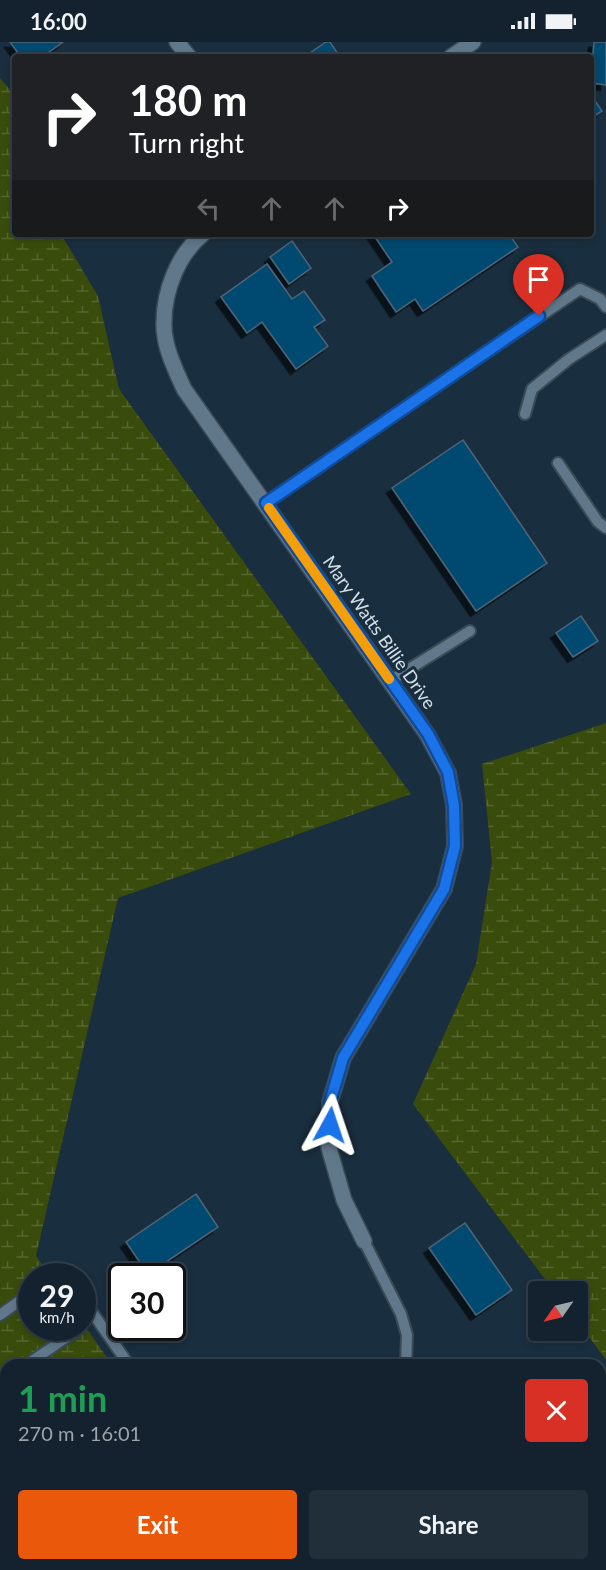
<!DOCTYPE html>
<meta charset="utf-8">
<style>
:root{--surface:#13222e;--page:#202f3a;--text:#f1f3f6;--muted:#9da4aa;--line:#323f4a;--accent:#ea580c}
body{margin:0;font-family:Lato,sans-serif;background:var(--page);color:var(--text);height:100vh;display:flex;flex-direction:column;font-size:22px;white-space:nowrap}
*{box-sizing:border-box;margin:0}
p{font-size:20px;color:var(--muted)}
.icon{flex:none;width:33px;height:33px;fill:none;stroke:currentColor;stroke-width:2;stroke-linecap:round;stroke-linejoin:round}
.map{position:relative;flex:1;overflow:hidden}
.drawer{position:absolute;left:0px;top:1317px;width:606px;height:212px;display:flex;flex-direction:column;background:var(--surface);border-radius:18px 18px 0 0;box-shadow:0 3px 9px #0003,0 0 0 2px var(--line)}
.drawer>*{flex:none}
.top-card{position:absolute;left:12px;top:12px;width:582px;height:183px;border-radius:6px;box-shadow:0 3px 9px #0003,0 0 0 2px var(--line);background:#202124;color:#fff;overflow:hidden}
.needle{width:39px;rotate:236deg}
.fabs{position:absolute;left:528px;top:1239px;display:grid;gap:12px}
.fabs a{display:grid;place-items:center;width:60px;height:60px;border-radius:6px;background:var(--surface);box-shadow:0 3px 9px #0003,0 0 0 2px var(--line);font-size:30px}
.speed{position:absolute;left:18px;top:1221px;display:flex;gap:12px;font-size:30px;font-weight:700;text-align:center}
.speed>*{display:grid;place-content:center;width:78px;height:78px;border-radius:50%;background:var(--surface);box-shadow:0 3px 9px #0003,0 0 0 2px var(--line);line-height:1}
.speed small{font-size:15px;font-weight:400}
.speed .limit{border:3px solid #111;border-radius:9px;background:#fff;color:#111}
.pin{position:absolute;display:grid;place-items:center;width:51px;height:51px;color:#fff;margin:-62px -26px;border-radius:50% 50% 50% 0;rotate:-45deg;box-shadow:0 0 6px #0007}
.pin .icon{rotate:45deg}
.me{position:absolute;width:66px;margin:-33px;rotate:5deg;stroke-linejoin:round;filter:drop-shadow(0 0 4px #0008)}
.turn{display:flex;align-items:center;gap:21px;height:126px;padding:0 18px;font-size:27px}
.turn .icon{width:78px;height:78px;stroke-width:2.5}
.turn b{display:block;font-size:42px;line-height:51px}
.lanes{display:flex;align-items:center;height:57px;padding:0 18px;background:#0003;justify-content:center;gap:30px;direction:ltr}
.lanes .off{opacity:.35}
.round{display:grid;place-items:center;flex:none;width:63px;height:63px;border-radius:6px;background:var(--page)}
.head{display:flex;align-items:center;justify-content:space-between;height:102px;padding:0 18px}
h1{font-size:36px;font-weight:700;line-height:45px;color:#1e9e55}
.cta{display:flex;gap:12px;margin-top:auto;padding:12px 18px}
.cta a{flex:1;height:69px;border-radius:6px;background:var(--accent);color:#fff;font-size:24px;font-weight:700;line-height:69px;text-align:center}
.cta a+a{background:var(--page);color:var(--text)}
.status{display:flex;justify-content:space-between;align-items:center;height:42px;padding:0 30px;background:var(--surface);direction:ltr}
.status svg{height:16px;fill:currentColor}
.map>svg:first-child{display:block}
.wetland{fill:url(#wetland-marsh)}
.building{fill:#044970;stroke:#4e6576;stroke-width:1.5;filter:url(#shadow)}
.lines{fill:none;stroke-linecap:round;stroke-linejoin:round}
.lane-casing{stroke:#394b57;stroke-width:14}
.street-casing{stroke:#394b57;stroke-width:18}
.primary-casing{stroke:#394b57;stroke-width:18}
.lane{stroke:#61788a;stroke-width:10}
.street{stroke:#61788a;stroke-width:15}
.primary{stroke:#b88d6e;stroke-width:15}
.route-casing{stroke:#114b97;stroke-width:15}
.route{stroke:#1a73e8;stroke-width:10}
.slow{stroke:#f59e0b;stroke-width:10}
.labels{text-anchor:middle;dominant-baseline:central;stroke-width:6;stroke-linejoin:round;paint-order:stroke}
.street-label{font-size:18px;fill:#d3e0ea;stroke:#192e3e}
</style>
<div class="status"><b>16:00</b><svg viewBox="0 0 49 12"><path d="M0 12V9h3v3zM5 12V6h3v6zM10 12V3h3v9zM15 12V0h3v12zM26 1h20v11H26zM47 4h2v5h-2z"/></svg></div>
<div class="map">
<svg width="606" height="1528" viewBox="0 0 606 1528">
<defs>
<pattern id="wetland-marsh" width="20" height="14" patternUnits="userSpaceOnUse" patternTransform="scale(1.5)"><rect width="20" height="14" fill="#3a4c0b"/><path d="M1 5h8M5 5V1M11 12h8M15 12V8" fill="none" stroke="#56662f"/></pattern>
<filter id="shadow"><feDropShadow dx="-5.5" dy="5.5" stdDeviation="0" flood-color="#0009"/></filter>
</defs>
<rect width="100%" height="100%" fill="#192e3e"/>
<path class="wetland" d="M0,36L15,54V192H61L98,254L119,347L411,752L118,856L36,1214L50,1234H32V1286H82L83,1281L112,1323H6V1522H253L256,1528H0Z
M606,681V1318L578,1280V1250L554,1249L413,1062L476,922L492,820L482,722Z"/>
<path class="building" d="M10,0H63L42,15H21Z
M326,0H330L340,15H304Z
M594,0H606V43L591,41Z
M591,53L602,69L591,76Z
M373,192H509L518,205L423,269L415,257L396,270L372,234L392,220Z
M292,199L311,226L289,242L270,215Z
M267,222L292,257L304,249L325,278L314,285L328,304L296,327L262,280L247,291L221,255Z
M463,398L547,521L476,569L392,446Z
M581,574L598,599L573,615L556,591Z
M196,1152L218,1185L148,1232L126,1200Z
M465,1181L512,1248L476,1273L429,1206Z"/>
<g class="lines">
<defs>
<path id="lane" d="M525,372L532,347L569,317L606,293
M558,421L598,480L606,486
M265,461L580,247L600,257L606,265
M390,639L470,589
M364,1199L401,1272L407,1293L406,1323
M53,1234L63,1227L68,1234
M82,1256L127,1320
M0,1273L32,1250
M32,1319L80,1286
M0,1411L6,1406
M600,1490L606,1499
M261,1522L265,1528
M163,1528L170,1522
M420,1528L428,1522"/>
<path id="street" d="M177,0L189,15
M451,15L473,0
M203,192C178,212 164,249 164,280C163,303 175,327 184,347L427,692L448,731L454,763L455,804L444,847L343,1016L330,1060L329,1106L344,1158L364,1199"/>
<path id="primary" d="M604,1528L606,1527"/>
</defs>
<use href="#lane" class="lane-casing"/>
<use href="#street" class="street-casing"/>
<use href="#primary" class="primary-casing"/>
<use href="#lane" class="lane"/>
<use href="#street" class="street"/>
<use href="#primary" class="primary"/>
</g>
<g class="lines">
<defs>
<path id="route" d="M330,1083V1060L343,1016L444,847L455,804L454,764L448,730L428,692L266,461L539,274"/>
</defs>
<use href="#route" class="route-casing"/>
<use href="#route" class="route"/>
<path class="slow" d="M269,466L389,637"/>
</g>
<g class="labels">
<g class="street-label">
<text transform="translate(380 590) rotate(55)">Mary Watts Billie Drive</text>
</g>
</g>
</svg>
<div class="fabs">
<a><svg class="needle" viewBox="-14 -14 28 28"><path d="M0-13l5 13h-10z" fill="#e53935"/><path d="M0 13l5-13h-10z" fill="#9da4aa"/></svg></a>
</div>
<div class="speed"><div>29<small>km/h</small></div><div class="limit">30</div></div>
<div class="pin" style="left:539px;top:274px;background:#d93025"><svg class="icon" aria-label="arrive" viewBox="0 0 24 24"><path d="M6 21V4h12l-3 4 3 4H6"/></svg></div>
<svg class="me" style="left:330px;top:1083px" viewBox="-20 -20 40 40"><path d="M0-17L14 15 0 8-14 15z" fill="#1a73e8" stroke="#fff" stroke-width="4"/></svg>
<div class="top-card">
<div class="turn"><svg class="icon" aria-label="right" viewBox="0 0 24 24"><path d="M7 20v-9h11M14 6l5 5-5 5"/></svg><div><b>180 m</b>Turn right</div></div>
<div class="lanes"><svg class="icon off" aria-label="left" viewBox="0 0 24 24"><path d="M17 20v-9H6M10 6l-5 5 5 5"/></svg><svg class="icon off" aria-label="ahead" viewBox="0 0 24 24"><path d="M12 20V5M6 11l6-6 6 6"/></svg><svg class="icon off" aria-label="ahead" viewBox="0 0 24 24"><path d="M12 20V5M6 11l6-6 6 6"/></svg><svg class="icon" aria-label="right" viewBox="0 0 24 24"><path d="M7 20v-9h11M14 6l5 5-5 5"/></svg></div>
</div>
<section class="drawer">
<div class="head"><div><h1>1 min</h1><p>270 m · 16:01</p></div><a class="round" style="background:#d93025;color:#fff"><svg class="icon" aria-label="close" viewBox="0 0 24 24"><path d="M6 6l12 12M18 6L6 18"/></svg></a></div>
<div class="cta"><a>Exit</a><a>Share</a></div>
</section>
</div>
